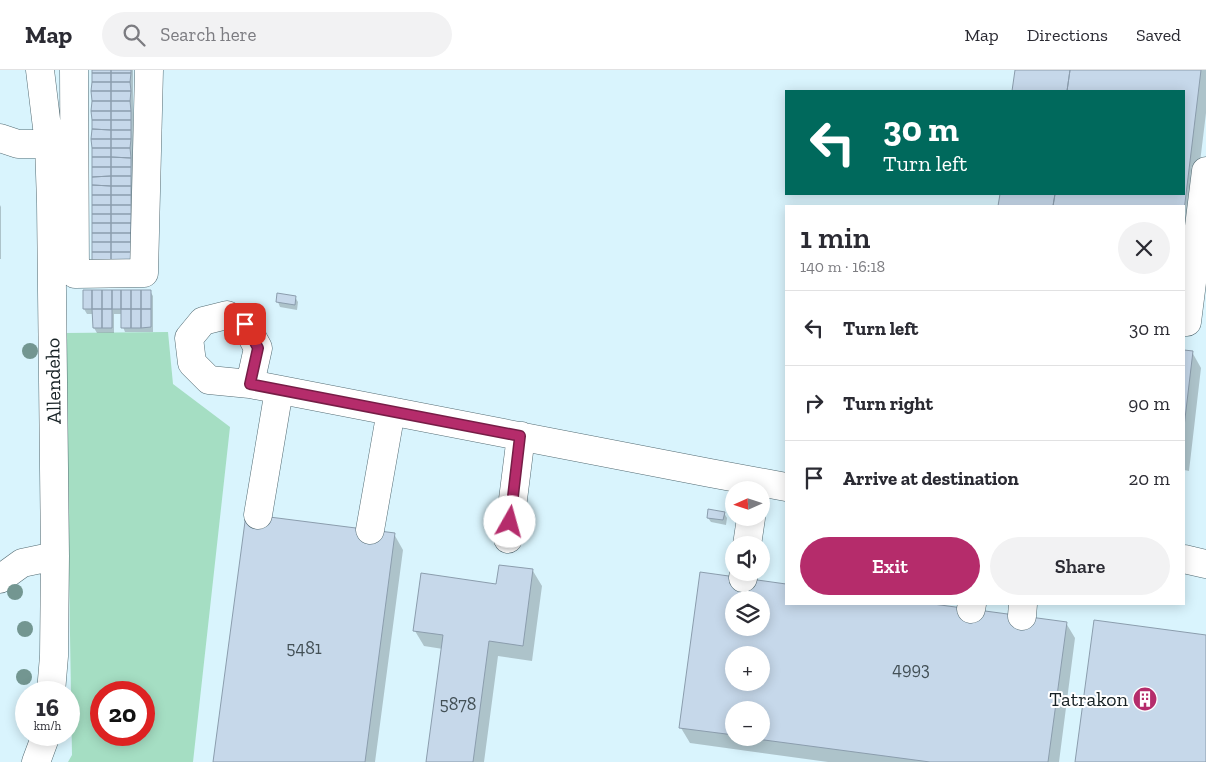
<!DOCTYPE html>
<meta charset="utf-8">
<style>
:root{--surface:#fff;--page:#f2f2f3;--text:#2b2b33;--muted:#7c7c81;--line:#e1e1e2;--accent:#b52c6b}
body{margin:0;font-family:"Zilla Slab",serif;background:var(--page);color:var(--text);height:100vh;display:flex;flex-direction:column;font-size:19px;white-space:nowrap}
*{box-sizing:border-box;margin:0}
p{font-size:16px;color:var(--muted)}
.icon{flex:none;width:28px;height:28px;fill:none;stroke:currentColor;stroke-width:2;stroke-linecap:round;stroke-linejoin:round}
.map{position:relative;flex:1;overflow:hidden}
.details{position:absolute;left:785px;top:135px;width:400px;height:400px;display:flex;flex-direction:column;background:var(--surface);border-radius:0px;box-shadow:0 2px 12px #0003}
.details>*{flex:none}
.banner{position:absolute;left:785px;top:20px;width:400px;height:105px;border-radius:0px;box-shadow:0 2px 12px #0003;background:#00695c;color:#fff;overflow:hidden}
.needle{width:32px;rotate:267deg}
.buttons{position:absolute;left:725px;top:411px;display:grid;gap:10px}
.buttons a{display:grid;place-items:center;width:45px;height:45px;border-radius:50%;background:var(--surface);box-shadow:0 2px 12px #0003;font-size:25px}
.speed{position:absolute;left:15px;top:611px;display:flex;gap:10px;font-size:25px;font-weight:700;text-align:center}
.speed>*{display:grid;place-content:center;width:65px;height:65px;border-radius:50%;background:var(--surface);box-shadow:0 2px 12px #0003;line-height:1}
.speed small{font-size:12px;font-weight:400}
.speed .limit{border:8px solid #d22;background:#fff;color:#111}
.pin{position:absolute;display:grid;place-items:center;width:42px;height:42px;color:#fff;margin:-21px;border-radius:10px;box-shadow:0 2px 8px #0006}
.me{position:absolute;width:55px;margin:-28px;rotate:7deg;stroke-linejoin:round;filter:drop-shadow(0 0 4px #0008)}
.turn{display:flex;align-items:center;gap:18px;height:105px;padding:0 15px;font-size:22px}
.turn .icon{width:65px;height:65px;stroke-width:2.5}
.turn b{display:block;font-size:35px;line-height:42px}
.round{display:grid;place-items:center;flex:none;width:52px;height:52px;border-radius:26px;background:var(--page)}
.summary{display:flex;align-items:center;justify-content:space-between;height:85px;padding:0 15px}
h1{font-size:30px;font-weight:600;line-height:38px}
.cta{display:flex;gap:10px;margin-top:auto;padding:10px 15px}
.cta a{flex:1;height:58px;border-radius:30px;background:var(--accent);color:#fff;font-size:20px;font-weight:600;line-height:58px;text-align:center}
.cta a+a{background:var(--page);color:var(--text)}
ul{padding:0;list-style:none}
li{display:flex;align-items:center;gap:15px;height:75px;padding:0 15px;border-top:1px solid var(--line)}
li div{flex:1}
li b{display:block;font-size:19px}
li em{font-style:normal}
header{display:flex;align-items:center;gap:30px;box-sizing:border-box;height:70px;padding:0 25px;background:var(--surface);border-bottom:1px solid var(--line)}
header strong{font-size:24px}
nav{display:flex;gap:28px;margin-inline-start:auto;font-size:18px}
.search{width:350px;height:45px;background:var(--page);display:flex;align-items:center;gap:12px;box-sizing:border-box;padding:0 18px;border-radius:28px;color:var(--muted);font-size:19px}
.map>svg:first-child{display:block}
.green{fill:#a5dec3;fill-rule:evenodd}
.shadow{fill:#0003;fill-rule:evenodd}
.building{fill:#c6d8ea;stroke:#8b9dad;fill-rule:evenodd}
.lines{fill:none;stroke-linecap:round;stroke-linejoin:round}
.minor-casing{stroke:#536b73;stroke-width:29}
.minor{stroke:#fff;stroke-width:28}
.tree{fill:#739691}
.route-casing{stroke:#761d46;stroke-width:12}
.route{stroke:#b52c6b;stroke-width:9}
.labels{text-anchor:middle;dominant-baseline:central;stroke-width:4;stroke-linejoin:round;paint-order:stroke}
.number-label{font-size:18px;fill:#435056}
.street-label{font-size:20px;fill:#172225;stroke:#fff}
.poi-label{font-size:20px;fill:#172225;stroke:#fff;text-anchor:end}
</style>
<header>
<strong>Map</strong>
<div class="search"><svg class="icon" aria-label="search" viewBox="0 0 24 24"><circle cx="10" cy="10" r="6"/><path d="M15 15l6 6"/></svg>Search here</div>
<nav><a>Map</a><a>Directions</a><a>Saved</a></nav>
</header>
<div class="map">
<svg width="1206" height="692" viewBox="0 0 1206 692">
<rect width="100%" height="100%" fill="#d9f4fd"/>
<path class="green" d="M168,262L173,314L230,357L193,692H68L72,685L65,263ZM101,622H144V665H101Z"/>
<path class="shadow" d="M93,0H133V196Z
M1016,0H1206V43L1184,224V136H1000L1001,124H1184V21H1014Z
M0,135L1,137V189H0Z
M150,221L153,226V262H125L123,257V244H114V263H97L94,258V244H87L84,239Z
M295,227L298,232L297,240L280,237L278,232Z
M1184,281L1192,282L1201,298L1189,401L1184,400Z
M724,443L727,448L726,455L711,452L708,448Z
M394,464L403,480L375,692H214Z
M533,501L542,516L532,591L498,586L484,692H428L443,579L424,576L415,561L498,515Z
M701,504L786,515V534H924L1066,553L1075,568L1059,692H828L690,673L681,658ZM734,530H761V558H734ZM734,585H761V612H734ZM734,640H761V668H734Z"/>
<path class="building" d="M92,0H111V3H92Z
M111,0H131V3H111Z
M1015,0H1070L1067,21H1012Z
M1070,0H1201L1184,141V136H1053L1055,124H1184V21H1067Z
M92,3H111V12H92Z
M111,3H131L130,12H111Z
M92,12H111V21H91Z
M111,12H130L131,21H111Z
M91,21H111V31H92Z
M111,21H131L130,31H111Z
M92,31H111V41H91Z
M111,31H130L131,41H111Z
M91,41H111V50H92Z
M111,41H131V50H111Z
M92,50H111V60L92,59Z
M111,50H131V60H111Z
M92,59L111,60V69H91Z
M111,60H131V69H111Z
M91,69H111V78H92Z
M111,69H131L130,78H111Z
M92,78H111V87H92Z
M111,78H130L131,88L111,87Z
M92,87H111V97H92Z
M111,87L131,88V97H111Z
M92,97H111V106L92,107Z
M111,97H131V106H111Z
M111,106H131V116H111Z
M111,106V116L92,115V107Z
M92,115L111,116V125H92Z
M111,116H131V125H111Z
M1000,124H1055L1053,136H998Z
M92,125H111V135H92Z
M111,125H131V135H111Z
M92,135H111V144H92Z
M111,135H131V144H111Z
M92,144H111V153H92Z
M111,144H131V153H111Z
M92,153H111V163H92Z
M111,153H131V163H111Z
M92,163H111V172H92Z
M111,163H131V172H111Z
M92,172H111V182H92Z
M111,172H131V182H111Z
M92,182H111V192H92Z
M111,182H131V192H111Z
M83,220H92V239H83Z
M92,220H102V239H92Z
M102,220H112V239H102Z
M112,220H121V239H112Z
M121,220H131V239H121Z
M131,220H141V239H131Z
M141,220H151V239H141Z
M277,223L296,226L295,235L276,232Z
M92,239H102V258H93Z
M102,239H112V258H102Z
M121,239H131V258H121Z
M131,239H141V258H131Z
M141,239H151V257L141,258Z
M1184,280L1193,281L1184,357Z
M708,439L725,442L723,450L707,448Z
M246,444L395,463L365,692H213Z
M499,495L533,499L523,576L489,571L473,692H426L443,565L413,561L421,503L496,514Z
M700,502L786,514V534H933L1067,552L1048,692H930L749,668H761V640H734V665L679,658ZM734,530H761V558H734ZM734,585H761V612H734Z
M1094,550L1206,565V692H1075Z"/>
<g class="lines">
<defs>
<path id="minor" d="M40,0L49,74L51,133L55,486L54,586L51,622
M74,0L75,204L144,203L149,0
M0,68L18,74H49
M1187,252L1206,101
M250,314L258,278L245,254L227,245L203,251L189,268L192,293L209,310L250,314L710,403L786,417
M258,445L279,320
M370,460L391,341
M508,469L521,366
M747,475L751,448
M1184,489L1206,494
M743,508L744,502
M0,509L22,493L55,486
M971,539L972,534
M1022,546L1023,534
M36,692L46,665"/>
</defs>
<use href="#minor" class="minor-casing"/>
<use href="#minor" class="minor"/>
</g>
<g class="tree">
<circle cx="30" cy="281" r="8"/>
<circle cx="15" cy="522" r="8"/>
<circle cx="25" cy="559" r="8"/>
<circle cx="24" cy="607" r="8"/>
</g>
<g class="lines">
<defs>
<path id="route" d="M245,254L258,278L250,314L520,366L510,452"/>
</defs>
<use href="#route" class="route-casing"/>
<use href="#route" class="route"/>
</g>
<defs>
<symbol id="building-disc" viewBox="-11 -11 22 22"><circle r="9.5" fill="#b52c6b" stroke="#fff"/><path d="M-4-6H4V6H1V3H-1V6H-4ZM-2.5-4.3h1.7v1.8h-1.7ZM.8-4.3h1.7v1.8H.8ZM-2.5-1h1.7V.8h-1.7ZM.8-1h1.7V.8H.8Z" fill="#fff"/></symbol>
</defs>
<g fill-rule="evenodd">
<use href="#building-disc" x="1131" y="615" width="28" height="28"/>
</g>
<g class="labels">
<g class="number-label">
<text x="304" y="578">5481</text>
<text x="911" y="599">4993</text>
<text x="458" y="634">5878</text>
</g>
<g class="street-label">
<text transform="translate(53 311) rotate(-91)">Allendeho</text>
</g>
<g class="poi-label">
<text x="1128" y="629">Tatrakon</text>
</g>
</g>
</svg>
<div class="buttons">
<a><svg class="needle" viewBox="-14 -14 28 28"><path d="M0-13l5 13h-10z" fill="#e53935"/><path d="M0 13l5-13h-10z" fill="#7c7c81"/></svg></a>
<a><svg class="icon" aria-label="sound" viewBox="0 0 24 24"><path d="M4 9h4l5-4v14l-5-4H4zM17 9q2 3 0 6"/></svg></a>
<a><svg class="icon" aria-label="layers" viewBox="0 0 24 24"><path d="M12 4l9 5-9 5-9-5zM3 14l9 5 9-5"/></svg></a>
<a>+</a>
<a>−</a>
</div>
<div class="speed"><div>16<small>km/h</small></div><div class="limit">20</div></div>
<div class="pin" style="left:245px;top:254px;background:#d93025"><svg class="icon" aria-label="arrive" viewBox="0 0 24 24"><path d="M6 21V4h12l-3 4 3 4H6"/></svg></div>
<svg class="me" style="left:510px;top:452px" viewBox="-20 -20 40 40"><circle r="19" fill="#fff"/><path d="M0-13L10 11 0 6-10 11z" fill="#b52c6b"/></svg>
<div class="banner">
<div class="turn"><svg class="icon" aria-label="left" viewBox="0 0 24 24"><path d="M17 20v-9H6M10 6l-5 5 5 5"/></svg><div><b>30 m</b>Turn left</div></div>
</div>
<section class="details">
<div class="summary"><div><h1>1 min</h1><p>140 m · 16:18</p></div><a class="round"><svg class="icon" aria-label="close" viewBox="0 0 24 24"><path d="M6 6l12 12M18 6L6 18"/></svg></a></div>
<ul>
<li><svg class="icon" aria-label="left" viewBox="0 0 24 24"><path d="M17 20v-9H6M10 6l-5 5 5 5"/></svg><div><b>Turn left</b></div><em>30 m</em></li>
<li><svg class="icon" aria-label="right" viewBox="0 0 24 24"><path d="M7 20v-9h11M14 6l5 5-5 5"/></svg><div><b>Turn right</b></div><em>90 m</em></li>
<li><svg class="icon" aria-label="arrive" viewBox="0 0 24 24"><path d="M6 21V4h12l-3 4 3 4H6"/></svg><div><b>Arrive at destination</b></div><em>20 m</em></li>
</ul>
<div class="cta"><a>Exit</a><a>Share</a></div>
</section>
</div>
